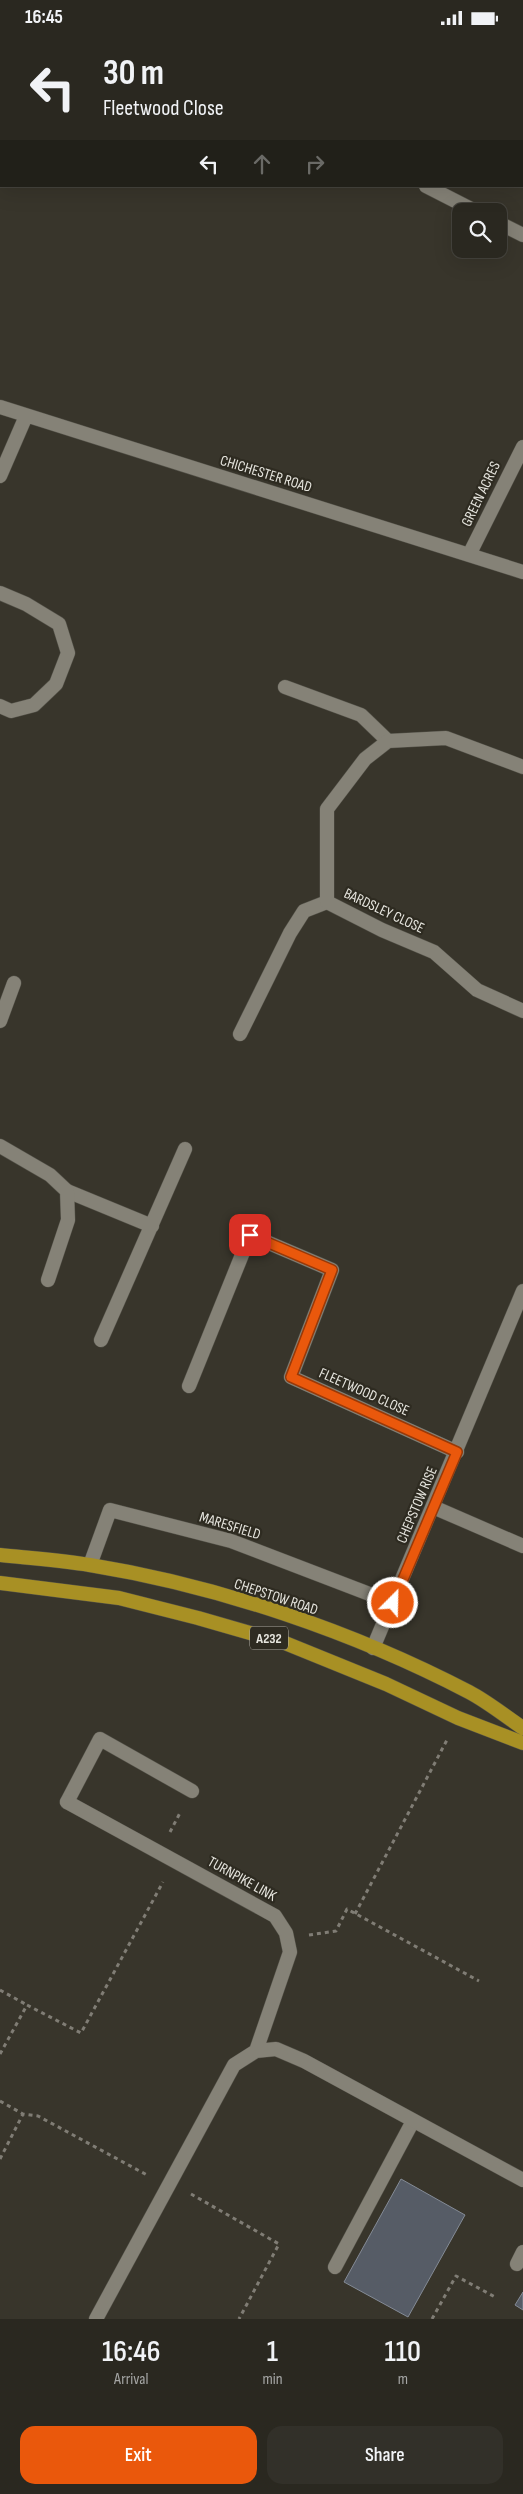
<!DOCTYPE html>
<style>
:root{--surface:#2a2820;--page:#323029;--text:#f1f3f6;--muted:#a5a6a5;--line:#46443e;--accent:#ea580c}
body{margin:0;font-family:"Sofia Sans Condensed",sans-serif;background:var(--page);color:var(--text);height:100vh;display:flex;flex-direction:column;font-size:19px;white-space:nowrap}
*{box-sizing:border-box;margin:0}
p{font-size:16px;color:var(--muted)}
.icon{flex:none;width:28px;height:28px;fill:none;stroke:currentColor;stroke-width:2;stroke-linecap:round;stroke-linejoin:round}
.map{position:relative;height:2284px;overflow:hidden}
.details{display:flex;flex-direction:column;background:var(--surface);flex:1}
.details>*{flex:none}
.hud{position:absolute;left:0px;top:0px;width:524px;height:152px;box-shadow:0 5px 20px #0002,0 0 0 1px var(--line);background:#2a2820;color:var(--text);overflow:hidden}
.tools{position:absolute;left:452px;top:168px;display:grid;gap:10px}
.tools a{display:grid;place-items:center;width:55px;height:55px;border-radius:10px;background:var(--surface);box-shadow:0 5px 20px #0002,0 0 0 1px var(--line);font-size:25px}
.pin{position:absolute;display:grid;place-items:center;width:42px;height:42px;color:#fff;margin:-21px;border-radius:10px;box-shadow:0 2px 8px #0006}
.me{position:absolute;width:55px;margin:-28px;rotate:23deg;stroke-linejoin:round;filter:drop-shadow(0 0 4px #0008)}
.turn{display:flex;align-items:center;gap:18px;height:105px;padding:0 20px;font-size:22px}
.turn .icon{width:65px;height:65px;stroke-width:2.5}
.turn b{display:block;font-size:35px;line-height:42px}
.lanes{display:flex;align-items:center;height:48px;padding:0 20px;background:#0003;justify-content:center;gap:25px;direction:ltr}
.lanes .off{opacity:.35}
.eta{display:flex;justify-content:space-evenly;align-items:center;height:85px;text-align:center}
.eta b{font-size:30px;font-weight:600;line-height:35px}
.action{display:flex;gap:10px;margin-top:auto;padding:10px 20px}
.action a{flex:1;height:58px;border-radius:15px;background:var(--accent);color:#fff;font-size:20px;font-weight:600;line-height:58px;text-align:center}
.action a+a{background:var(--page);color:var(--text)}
.status{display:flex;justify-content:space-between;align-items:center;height:35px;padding:0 25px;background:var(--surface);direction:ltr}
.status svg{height:14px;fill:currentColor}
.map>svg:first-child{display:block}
.building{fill:#565c66;stroke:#848b96}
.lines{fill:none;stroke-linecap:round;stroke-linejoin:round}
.service-casing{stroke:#535148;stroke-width:15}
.minor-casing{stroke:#535148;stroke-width:15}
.trunk-casing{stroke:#535148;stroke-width:15}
.path{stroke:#807d75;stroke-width:3;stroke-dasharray:4 4;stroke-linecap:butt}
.service{stroke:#858277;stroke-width:14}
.minor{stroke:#858277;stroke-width:14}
.trunk{stroke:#a89024;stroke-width:14}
.route-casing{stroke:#983908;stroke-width:12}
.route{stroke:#ea580c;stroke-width:9}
.labels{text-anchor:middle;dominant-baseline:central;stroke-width:4.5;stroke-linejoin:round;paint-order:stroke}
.shield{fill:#2e2b21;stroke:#afada5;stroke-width:1}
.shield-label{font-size:14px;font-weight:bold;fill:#e6e5de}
.street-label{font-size:15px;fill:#e6e5de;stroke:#2e2b21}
</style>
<div class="status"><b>16:45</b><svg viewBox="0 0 49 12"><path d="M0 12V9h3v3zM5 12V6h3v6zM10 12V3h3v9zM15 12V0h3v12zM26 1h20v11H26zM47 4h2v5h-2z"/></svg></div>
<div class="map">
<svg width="523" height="2284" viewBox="0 0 523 2284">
<rect width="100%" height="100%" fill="#38352b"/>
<path class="building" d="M401,2144L465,2180L408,2282L344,2247Z
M523,2257V2275L515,2270Z"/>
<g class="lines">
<defs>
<path id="service" d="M118,1V0
M331,1V0
M0,12L1,13
M285,652L361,680L388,706
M0,986L14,948
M240,999L290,898L304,876L327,867
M67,1156L152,1191
M101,1305L185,1114
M189,1351L250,1200L332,1235L291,1342L457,1417
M433,1472L523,1511
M67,1767L100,1704L192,1756
M335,2232L413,2086"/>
<path id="minor" d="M426,151L475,176
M499,188L523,200
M0,372L523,537
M0,441L26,381
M469,520L523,412
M0,558L26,569L59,589L68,618L56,649L34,670L11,676L0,671
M523,732L446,703L388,706L365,724L327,774V867L382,895L434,917L477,955L523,976
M0,1111L50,1140L67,1156L68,1185L48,1245
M90,1530L110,1475L231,1506L393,1568
M373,1613L523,1256
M67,1767L275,1881L286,1898L290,1917L256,2016L234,2030L96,2284
M256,2016L276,2014L304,2026L523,2145
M517,2229L523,2217"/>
<path id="trunk" d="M0,1520C30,1523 61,1525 90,1530C219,1551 354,1597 469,1657C488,1667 505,1681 523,1693
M0,1548L119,1563L198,1583L285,1608L386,1649L458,1683L523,1708"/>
</defs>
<use href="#service" class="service-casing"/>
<use href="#minor" class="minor-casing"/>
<use href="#trunk" class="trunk-casing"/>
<path class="path" d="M0,124L1,121
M170,1797L181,1776
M355,1879L448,1703
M309,1900L336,1896L347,1874L479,1946
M0,1955L27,1970
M0,2019L27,1970L81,1998L163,1847
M0,2066L23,2079L38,2081L147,2140
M0,2124L23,2079
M191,2159L279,2209L239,2284
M432,2284L456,2241L497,2263"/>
<use href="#service" class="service"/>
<use href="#minor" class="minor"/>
<use href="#trunk" class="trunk"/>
</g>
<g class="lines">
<defs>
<path id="route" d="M250,1200L332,1235L291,1342L457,1417L393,1568"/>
</defs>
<use href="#route" class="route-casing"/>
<use href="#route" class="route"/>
</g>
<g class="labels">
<rect class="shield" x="250" y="1591.5" width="38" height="23" rx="4"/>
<g class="shield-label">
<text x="269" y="1603">A232</text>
</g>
<g class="street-label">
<text transform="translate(266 439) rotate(17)">CHICHESTER ROAD</text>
<text transform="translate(481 459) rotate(-64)">GREEN ACRES</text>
<text transform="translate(384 876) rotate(25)">BARDSLEY CLOSE</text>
<text transform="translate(364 1357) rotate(24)">FLEETWOOD CLOSE</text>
<text transform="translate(417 1470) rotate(-67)">CHEPSTOW RISE</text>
<text transform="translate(230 1491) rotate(17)">MARESFIELD</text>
<text transform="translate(276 1562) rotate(18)">CHEPSTOW ROAD</text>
<text transform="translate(242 1844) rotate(29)">TURNPIKE LINK</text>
</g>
</g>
</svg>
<div class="tools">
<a><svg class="icon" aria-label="search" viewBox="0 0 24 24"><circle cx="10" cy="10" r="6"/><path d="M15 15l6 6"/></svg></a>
</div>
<div class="pin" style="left:250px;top:1200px;background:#d93025"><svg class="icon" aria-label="arrive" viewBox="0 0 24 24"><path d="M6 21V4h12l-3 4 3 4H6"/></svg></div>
<svg class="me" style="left:393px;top:1568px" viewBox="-20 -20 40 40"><circle r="17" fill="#ea580c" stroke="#fff" stroke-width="3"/><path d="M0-11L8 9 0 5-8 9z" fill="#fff"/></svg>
<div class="hud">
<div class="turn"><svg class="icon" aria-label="left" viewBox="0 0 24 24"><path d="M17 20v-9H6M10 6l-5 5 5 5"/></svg><div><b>30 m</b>Fleetwood Close</div></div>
<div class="lanes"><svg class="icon" aria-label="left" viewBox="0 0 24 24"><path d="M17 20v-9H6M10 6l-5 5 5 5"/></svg><svg class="icon off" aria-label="ahead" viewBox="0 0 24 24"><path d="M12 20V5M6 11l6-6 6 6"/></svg><svg class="icon off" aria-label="right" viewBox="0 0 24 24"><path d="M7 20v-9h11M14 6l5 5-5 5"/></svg></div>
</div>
</div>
<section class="details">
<div class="eta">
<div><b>16:46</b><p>Arrival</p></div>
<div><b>1</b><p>min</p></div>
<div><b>110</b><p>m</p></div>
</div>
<div class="action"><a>Exit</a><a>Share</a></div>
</section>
